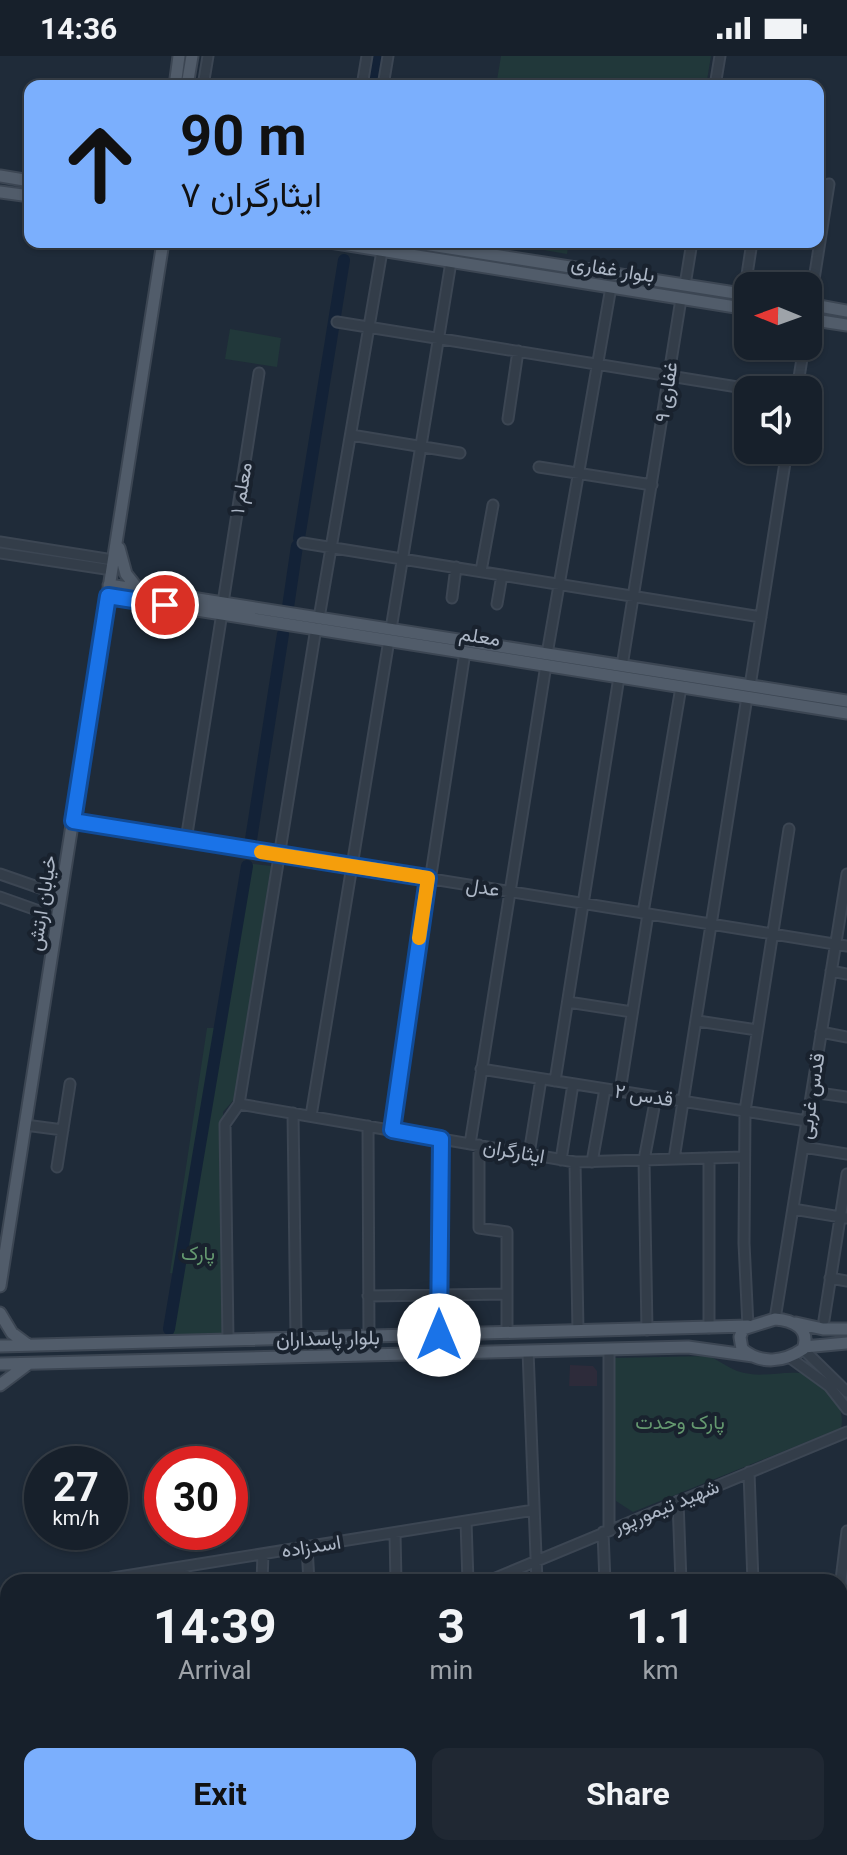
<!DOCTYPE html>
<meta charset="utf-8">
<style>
:root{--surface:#17202b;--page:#202833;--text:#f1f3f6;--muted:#9ea3a9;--line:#363e47;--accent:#7baffd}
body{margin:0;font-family:Roboto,Vazirmatn,sans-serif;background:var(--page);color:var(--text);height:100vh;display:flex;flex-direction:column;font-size:30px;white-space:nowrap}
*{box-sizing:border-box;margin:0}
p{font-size:26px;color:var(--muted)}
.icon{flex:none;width:44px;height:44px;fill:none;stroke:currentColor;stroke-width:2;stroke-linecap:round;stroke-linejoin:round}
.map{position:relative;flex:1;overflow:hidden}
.sheet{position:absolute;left:0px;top:1518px;width:848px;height:282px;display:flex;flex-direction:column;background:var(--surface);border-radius:24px 24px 0 0;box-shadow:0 2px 6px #0004,0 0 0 2px var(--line)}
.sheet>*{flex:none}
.hud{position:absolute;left:24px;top:24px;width:800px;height:168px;border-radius:16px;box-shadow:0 2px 6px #0004,0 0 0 2px var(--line);background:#7baffd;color:#111;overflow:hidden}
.needle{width:52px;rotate:271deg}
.tools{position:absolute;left:734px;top:216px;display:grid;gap:16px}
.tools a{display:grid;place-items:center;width:88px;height:88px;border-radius:16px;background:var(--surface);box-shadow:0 2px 6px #0004,0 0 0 2px var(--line);font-size:40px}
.speed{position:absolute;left:24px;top:1390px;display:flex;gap:16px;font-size:40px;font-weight:700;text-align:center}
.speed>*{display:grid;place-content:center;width:104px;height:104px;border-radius:50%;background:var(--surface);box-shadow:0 2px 6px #0004,0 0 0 2px var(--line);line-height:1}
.speed small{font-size:20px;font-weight:400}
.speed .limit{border:12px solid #d22;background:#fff;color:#111}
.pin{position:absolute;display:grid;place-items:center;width:68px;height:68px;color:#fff;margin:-34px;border:4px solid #fff;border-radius:50%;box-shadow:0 2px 8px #0007}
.me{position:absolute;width:88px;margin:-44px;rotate:0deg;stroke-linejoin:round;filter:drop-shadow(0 0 6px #0008)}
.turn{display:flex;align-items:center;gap:28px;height:168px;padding:0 24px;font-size:36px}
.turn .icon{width:104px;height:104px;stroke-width:2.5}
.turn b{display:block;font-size:56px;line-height:68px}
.eta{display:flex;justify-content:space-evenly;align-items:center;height:136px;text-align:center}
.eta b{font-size:48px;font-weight:700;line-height:56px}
.button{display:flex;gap:16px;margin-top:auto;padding:16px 24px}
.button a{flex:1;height:92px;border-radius:16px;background:var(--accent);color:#111;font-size:32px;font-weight:700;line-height:92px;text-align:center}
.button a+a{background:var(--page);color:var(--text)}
.status{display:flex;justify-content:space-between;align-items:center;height:56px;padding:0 40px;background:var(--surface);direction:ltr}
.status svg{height:22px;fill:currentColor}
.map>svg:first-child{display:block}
.medical{fill:#2d2b3a}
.green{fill:#21383a}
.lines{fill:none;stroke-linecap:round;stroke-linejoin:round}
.river{stroke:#132237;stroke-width:12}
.minor-casing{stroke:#3c4653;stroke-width:13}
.major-casing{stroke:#3c4653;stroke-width:15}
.minor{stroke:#333d49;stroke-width:9}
.major{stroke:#515c6a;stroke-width:11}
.route-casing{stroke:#114b97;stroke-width:20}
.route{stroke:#1a73e8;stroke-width:14}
.slow{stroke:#f59e0b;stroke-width:14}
.labels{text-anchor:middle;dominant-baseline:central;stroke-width:8;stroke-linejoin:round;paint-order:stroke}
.street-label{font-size:20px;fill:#adb7c6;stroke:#19222e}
.park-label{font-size:20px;fill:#64986f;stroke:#19222e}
</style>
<div class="status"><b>14:36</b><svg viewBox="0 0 49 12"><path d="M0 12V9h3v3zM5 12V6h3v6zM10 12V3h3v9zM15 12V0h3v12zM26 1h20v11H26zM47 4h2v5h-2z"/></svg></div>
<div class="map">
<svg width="847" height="1799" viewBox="0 0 847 1799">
<rect width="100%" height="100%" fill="#1f2b39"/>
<path class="medical" d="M570,1309L593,1310L597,1315V1330H569Z"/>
<path class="green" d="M501,0H711L706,30H496Z
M498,186H569L567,198Z
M230,273L281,282L277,311L225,303Z
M245,807L271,810L274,816L237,1040L223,1056V1279L173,1281L183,1219L170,1217L207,972H215Z
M709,1300C718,1304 727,1311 737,1315C761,1323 778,1315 800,1317C823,1320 847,1349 841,1372L633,1456L616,1445L612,1302Z"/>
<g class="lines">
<path class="river" d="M373,30L378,0
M299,482L344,204
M288,551L297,490
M250,790L283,578
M169,1273L247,810"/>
<defs>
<path id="minor" d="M203,30L208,0
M362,30L367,0
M383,30L388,0
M715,30L720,0
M685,229L692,186
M744,238L752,186
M810,249L829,128
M337,266L756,334
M797,334L804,290
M508,363L518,295
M351,379L460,397
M539,411L652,429
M0,486L113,504
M303,487L761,561
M0,497L112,514
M481,515L493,449
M452,542L456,511
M223,547L259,317
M497,548L502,519
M319,562L382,195
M391,573L451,206
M547,598L611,231
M622,610L681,243
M750,630L787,394
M73,765L847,890
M186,784L222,557
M0,818L49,835L64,823
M0,841L45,857L53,885
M643,857L681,631
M831,915L847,918
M568,946L632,956
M698,965L757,974
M821,976L847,981
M481,1013L807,1065
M555,1025L619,621
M620,1035L648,858
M812,1036L847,1041
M239,1048L575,1106L743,1101
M293,1057L296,1282
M311,1060L389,584
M25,1069L63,1074
M368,1070L369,1281
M392,1074L465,596
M470,1088L546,609
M479,1089V1172L507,1176V1277
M803,1091L847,1098
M529,1098L541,1023
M709,1102V1272
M674,1103L747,641
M561,1104L573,1028
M575,1106L578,1275
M592,1106L605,1033
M57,1111L70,1028
M793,1153L847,1162
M830,1222L847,1225
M368,1240L507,1238
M775,1263L847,818
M824,1264L847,1118
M748,1270L744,1187L745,1055L789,773
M647,1274L644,1104L656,1041
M439,1279L441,1083
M228,1284L225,1068L239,1048L316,572
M609,1293V1474
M803,1293L847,1336
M528,1295L537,1526
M789,1301L829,1330L847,1353
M749,1416L753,1526
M678,1445L681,1526
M466,1465L468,1526
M603,1476L605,1526
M395,1477L396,1526
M307,1491L309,1526
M184,1511V1526
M88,1526L534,1454
M262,1526L263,1498
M486,1526L847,1376
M840,1532L847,1475
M0,1540L8,1539
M840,1624H847
M106,1792V1799
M186,1792V1799
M258,1792V1799
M322,1792V1799
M401,1792V1799
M474,1792V1799
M547,1792L548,1799
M614,1792L615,1799
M691,1792V1799
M764,1792V1799
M126,1799L131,1792
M807,1799L808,1792"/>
<path id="major" d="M175,30L179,0
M187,30L192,0
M0,120L30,125
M0,136L30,140
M330,186L748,253
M411,186L748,239
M808,248L847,255
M808,263L847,269
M119,492L126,518L138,533
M109,529L847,645
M108,540L847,657
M0,1230L163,186
M0,1257L12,1277L28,1289
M775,1263C793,1264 811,1273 803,1293C784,1306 761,1309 742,1293L740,1281L743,1273Z
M796,1267L823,1273H847
M0,1290L748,1270
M804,1291L847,1287
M0,1308L688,1291L753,1300
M0,1329L28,1308"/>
</defs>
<use href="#minor" class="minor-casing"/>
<use href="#major" class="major-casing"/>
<use href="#minor" class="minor"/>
<use href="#major" class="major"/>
</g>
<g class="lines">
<defs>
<path id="route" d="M165,549L108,540L73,765L428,822L392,1074L441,1083L439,1279"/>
</defs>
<use href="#route" class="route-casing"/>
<use href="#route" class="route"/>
<path class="slow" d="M261,796L428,822L419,882"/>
</g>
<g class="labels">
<g class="street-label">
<text transform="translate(613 213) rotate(9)">بلوار غفاری</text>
<text transform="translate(666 336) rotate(-81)">غفاری ۹</text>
<text transform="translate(241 432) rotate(-81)">معلم ۱</text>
<text transform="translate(480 580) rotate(9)">معلم</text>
<text transform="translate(483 831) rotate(9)">عدل</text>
<text transform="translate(42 847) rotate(-81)">خیابان ارتش</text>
<text transform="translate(644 1039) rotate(9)">قدس ۲</text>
<text transform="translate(811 1040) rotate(-81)">قدس غربی</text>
<text transform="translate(514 1095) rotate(10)">ایثارگران</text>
<text transform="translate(328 1282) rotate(-1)">بلوار پاسداران</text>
<text transform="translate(666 1450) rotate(-22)">شهید تیمورپور</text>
<text transform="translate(311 1490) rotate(-9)">اسدزاده</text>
</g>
<g class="park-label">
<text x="198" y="1197">پارک</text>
<text x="680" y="1366">پارک وحدت</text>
</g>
</g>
</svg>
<div class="tools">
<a><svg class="needle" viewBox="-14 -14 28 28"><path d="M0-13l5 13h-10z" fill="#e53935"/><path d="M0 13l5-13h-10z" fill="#9ea3a9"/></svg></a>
<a><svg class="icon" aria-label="sound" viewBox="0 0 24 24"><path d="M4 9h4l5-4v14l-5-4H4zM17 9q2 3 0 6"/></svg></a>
</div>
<div class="speed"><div>27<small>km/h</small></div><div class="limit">30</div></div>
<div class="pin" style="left:165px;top:549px;background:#d93025"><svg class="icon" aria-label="arrive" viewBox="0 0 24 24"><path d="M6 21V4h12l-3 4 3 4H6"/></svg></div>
<svg class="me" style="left:439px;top:1279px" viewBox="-20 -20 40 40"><circle r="19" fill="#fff"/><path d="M0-13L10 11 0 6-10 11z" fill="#1a73e8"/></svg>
<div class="hud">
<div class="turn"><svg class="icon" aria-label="ahead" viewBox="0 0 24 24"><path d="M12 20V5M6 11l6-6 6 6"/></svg><div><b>90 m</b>ایثارگران ۷</div></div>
</div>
<section class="sheet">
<div class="eta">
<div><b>14:39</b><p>Arrival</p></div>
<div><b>3</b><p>min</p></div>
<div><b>1.1</b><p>km</p></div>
</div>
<div class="button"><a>Exit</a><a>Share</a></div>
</section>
</div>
